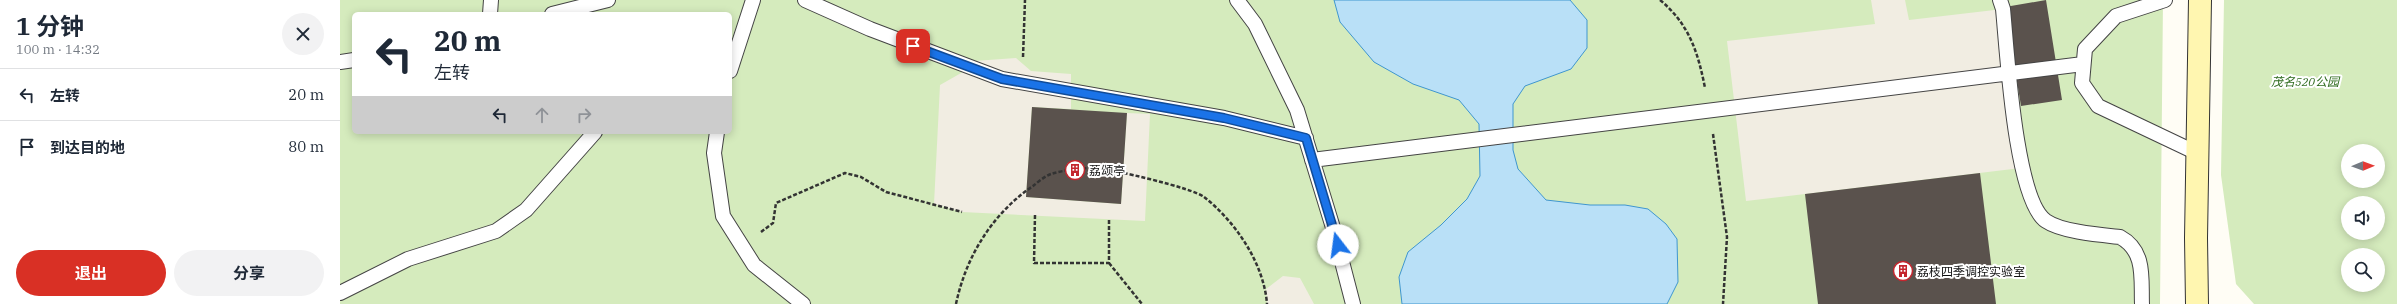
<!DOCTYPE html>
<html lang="zh">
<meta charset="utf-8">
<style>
:root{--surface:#fff;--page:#f2f2f3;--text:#1f2937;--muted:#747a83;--line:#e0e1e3;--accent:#d93025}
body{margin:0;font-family:"IBM Plex Serif","Noto Sans SC",serif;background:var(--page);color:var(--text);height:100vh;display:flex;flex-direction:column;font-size:15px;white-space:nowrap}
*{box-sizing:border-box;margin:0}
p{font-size:13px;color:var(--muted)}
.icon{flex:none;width:22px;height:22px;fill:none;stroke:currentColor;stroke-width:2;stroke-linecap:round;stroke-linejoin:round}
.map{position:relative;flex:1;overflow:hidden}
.panel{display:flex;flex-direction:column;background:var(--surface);width:340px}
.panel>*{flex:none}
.hud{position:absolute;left:12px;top:12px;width:380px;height:122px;border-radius:6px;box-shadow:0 2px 10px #0003;background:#fff;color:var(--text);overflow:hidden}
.needle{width:26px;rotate:89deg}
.tools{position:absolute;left:2001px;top:144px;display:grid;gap:8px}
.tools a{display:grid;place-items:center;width:44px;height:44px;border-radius:50%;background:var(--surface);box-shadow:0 2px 10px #0003;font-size:20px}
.pin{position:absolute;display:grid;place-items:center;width:34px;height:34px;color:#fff;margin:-17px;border-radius:8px;box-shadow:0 2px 6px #0006}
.me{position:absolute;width:44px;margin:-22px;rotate:345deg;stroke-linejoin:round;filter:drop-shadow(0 0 3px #0008)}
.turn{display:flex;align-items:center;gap:14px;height:84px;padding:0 16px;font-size:18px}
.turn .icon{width:52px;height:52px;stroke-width:2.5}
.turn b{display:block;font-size:28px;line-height:34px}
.lanes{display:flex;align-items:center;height:38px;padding:0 16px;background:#0003;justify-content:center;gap:20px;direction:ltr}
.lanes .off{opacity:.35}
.round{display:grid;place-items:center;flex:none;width:42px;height:42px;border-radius:21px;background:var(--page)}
.overview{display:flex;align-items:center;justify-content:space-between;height:68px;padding:0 16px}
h1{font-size:24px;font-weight:700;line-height:30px}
.action{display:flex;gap:8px;margin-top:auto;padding:8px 16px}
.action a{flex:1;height:46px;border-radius:24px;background:var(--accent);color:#fff;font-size:16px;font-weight:700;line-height:46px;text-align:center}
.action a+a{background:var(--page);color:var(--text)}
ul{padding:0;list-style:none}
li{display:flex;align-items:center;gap:12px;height:52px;padding:0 16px;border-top:1px solid var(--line)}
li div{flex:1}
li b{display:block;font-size:15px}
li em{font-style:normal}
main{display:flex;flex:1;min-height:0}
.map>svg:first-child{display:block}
.green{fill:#d5ebbd;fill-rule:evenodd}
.plaza{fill:#f1ede2}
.water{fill:#b9e0f7;stroke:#3f96cf}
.building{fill:#5a524d}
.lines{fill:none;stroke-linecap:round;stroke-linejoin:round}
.service-casing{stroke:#444;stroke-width:16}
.secondary-casing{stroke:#333;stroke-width:24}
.path{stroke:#333;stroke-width:2.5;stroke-dasharray:4 2;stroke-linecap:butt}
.service{stroke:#fff;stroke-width:14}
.secondary{stroke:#fff6b0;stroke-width:22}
.route-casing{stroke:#114b97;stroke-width:10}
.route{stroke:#1a73e8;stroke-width:7}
.labels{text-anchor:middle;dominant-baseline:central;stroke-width:4;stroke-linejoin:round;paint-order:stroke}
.park-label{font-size:12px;font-style:italic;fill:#2f6b1f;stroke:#fff}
.poi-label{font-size:12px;fill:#111;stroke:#fff;text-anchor:start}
</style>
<main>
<section class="panel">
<div class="overview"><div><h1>1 分钟</h1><p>100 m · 14:32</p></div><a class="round"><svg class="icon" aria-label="close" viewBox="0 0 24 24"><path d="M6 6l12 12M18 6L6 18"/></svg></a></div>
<ul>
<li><svg class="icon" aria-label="left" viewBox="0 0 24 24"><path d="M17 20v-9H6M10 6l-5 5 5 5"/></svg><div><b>左转</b></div><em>20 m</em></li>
<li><svg class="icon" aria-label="arrive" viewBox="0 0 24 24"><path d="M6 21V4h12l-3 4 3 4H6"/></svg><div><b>到达目的地</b></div><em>80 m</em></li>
</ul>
<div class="action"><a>退出</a><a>分享</a></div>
</section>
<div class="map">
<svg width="2057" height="304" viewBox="0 0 2057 304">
<rect width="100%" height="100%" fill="#fffdf5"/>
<path class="green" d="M0,0H1823L1820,304H0ZM14,14H390V132H14Z
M1884,0H2057V304H1914L1896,284L1881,175ZM2008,151H2038V181H2008ZM2008,203H2038V233H2008ZM2008,255H2038V285H2008Z"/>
<path class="plaza" d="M1531,0H1565L1569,20L1663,9L1681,168L1406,201L1387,41L1535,24Z
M676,58L691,71L731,74V109L692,107L686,197L781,204L787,113L810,114L805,221L622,212L594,204L600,85L630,68L634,61Z
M943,276L960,278L974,304H927L926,289Z"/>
<path class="water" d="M994,0H1230L1247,20V48L1231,69L1185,86L1173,104V150L1178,169L1206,200L1250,205H1285L1308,209L1326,224L1337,239L1338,282L1327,304H1062L1059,277L1068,252L1101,225L1127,199L1140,176L1139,124L1119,100L1073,84L1034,62L1000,22Z"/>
<path class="building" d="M1706,0L1722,100L1681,106L1665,7Z
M692,107L787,113L781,204L686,197Z
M1640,173L1656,304H1478L1465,194Z"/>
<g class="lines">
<defs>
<path id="service" d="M465,0L530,29L662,79L884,118L966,138
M897,0L915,24L957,110L994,231L1013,304
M1660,0L1663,9C1667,49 1675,200 1706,221C1722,232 1761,235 1780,237C1806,251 1801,279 1802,304
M1825,0L1776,16L1745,49L1742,83L1758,106L1857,153
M150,14L151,0
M212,14L268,0
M0,62L14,60
M390,71L413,0
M377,132L374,153L383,216L414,265L463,304
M972,160L1743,64
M0,293L68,259L156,231L186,210L255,132"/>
<path id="secondary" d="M1857,304L1856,238L1860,0"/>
</defs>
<use href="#service" class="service-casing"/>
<use href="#secondary" class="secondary-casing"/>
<path class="path" d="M1320,0C1349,24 1358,52 1365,88
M683,57L685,0
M1373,134L1387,237L1383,304
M695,215L694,263H769V220
M421,232L433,223L436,203L505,173L521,177L546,192L622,212
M769,263L802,304
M616,304C626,256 653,213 693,186C698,182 705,176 711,174C723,170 743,168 756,168C771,169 853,188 864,197C896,222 924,264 927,304"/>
<use href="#service" class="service"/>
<use href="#secondary" class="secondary"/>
</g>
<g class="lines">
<defs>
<path id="route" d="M573,46L662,79L884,118L966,138L998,245"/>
</defs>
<use href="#route" class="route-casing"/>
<use href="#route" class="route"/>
</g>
<defs>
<symbol id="building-ring" viewBox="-11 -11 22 22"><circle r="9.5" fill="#fff" stroke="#c4262e" stroke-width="1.5"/><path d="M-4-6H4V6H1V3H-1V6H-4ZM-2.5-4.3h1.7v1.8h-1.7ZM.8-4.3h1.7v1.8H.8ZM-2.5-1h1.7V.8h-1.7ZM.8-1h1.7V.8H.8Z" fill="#c4262e"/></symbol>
</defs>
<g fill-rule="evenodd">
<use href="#building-ring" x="724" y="159" width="22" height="22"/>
<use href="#building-ring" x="1552" y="260" width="22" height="22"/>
</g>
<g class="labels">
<g class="park-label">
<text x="1965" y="81">茂名520公园</text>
</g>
<g class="poi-label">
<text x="749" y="170">荔颂亭</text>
<text x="1577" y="271">荔枝四季调控实验室</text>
</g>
</g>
</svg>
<div class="tools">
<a><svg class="needle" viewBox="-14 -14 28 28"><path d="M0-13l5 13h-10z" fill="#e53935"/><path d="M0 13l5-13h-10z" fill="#747a83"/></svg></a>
<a><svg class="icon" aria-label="sound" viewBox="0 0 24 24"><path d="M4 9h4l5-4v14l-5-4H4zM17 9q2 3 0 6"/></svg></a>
<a><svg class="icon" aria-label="search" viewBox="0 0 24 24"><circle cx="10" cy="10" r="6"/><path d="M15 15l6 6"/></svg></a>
</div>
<div class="pin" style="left:573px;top:46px;background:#d93025"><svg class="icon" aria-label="arrive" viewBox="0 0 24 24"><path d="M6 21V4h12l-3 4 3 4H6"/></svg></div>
<svg class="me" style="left:998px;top:245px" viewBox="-20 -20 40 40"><circle r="19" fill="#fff"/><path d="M0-13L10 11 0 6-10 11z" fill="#1a73e8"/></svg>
<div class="hud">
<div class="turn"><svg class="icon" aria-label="left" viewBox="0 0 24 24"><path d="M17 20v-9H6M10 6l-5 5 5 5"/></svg><div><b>20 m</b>左转</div></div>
<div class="lanes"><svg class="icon" aria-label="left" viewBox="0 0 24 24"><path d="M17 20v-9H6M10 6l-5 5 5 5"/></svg><svg class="icon off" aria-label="ahead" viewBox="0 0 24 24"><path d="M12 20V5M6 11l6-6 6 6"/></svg><svg class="icon off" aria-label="right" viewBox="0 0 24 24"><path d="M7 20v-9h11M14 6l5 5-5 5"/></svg></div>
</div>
</div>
</main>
